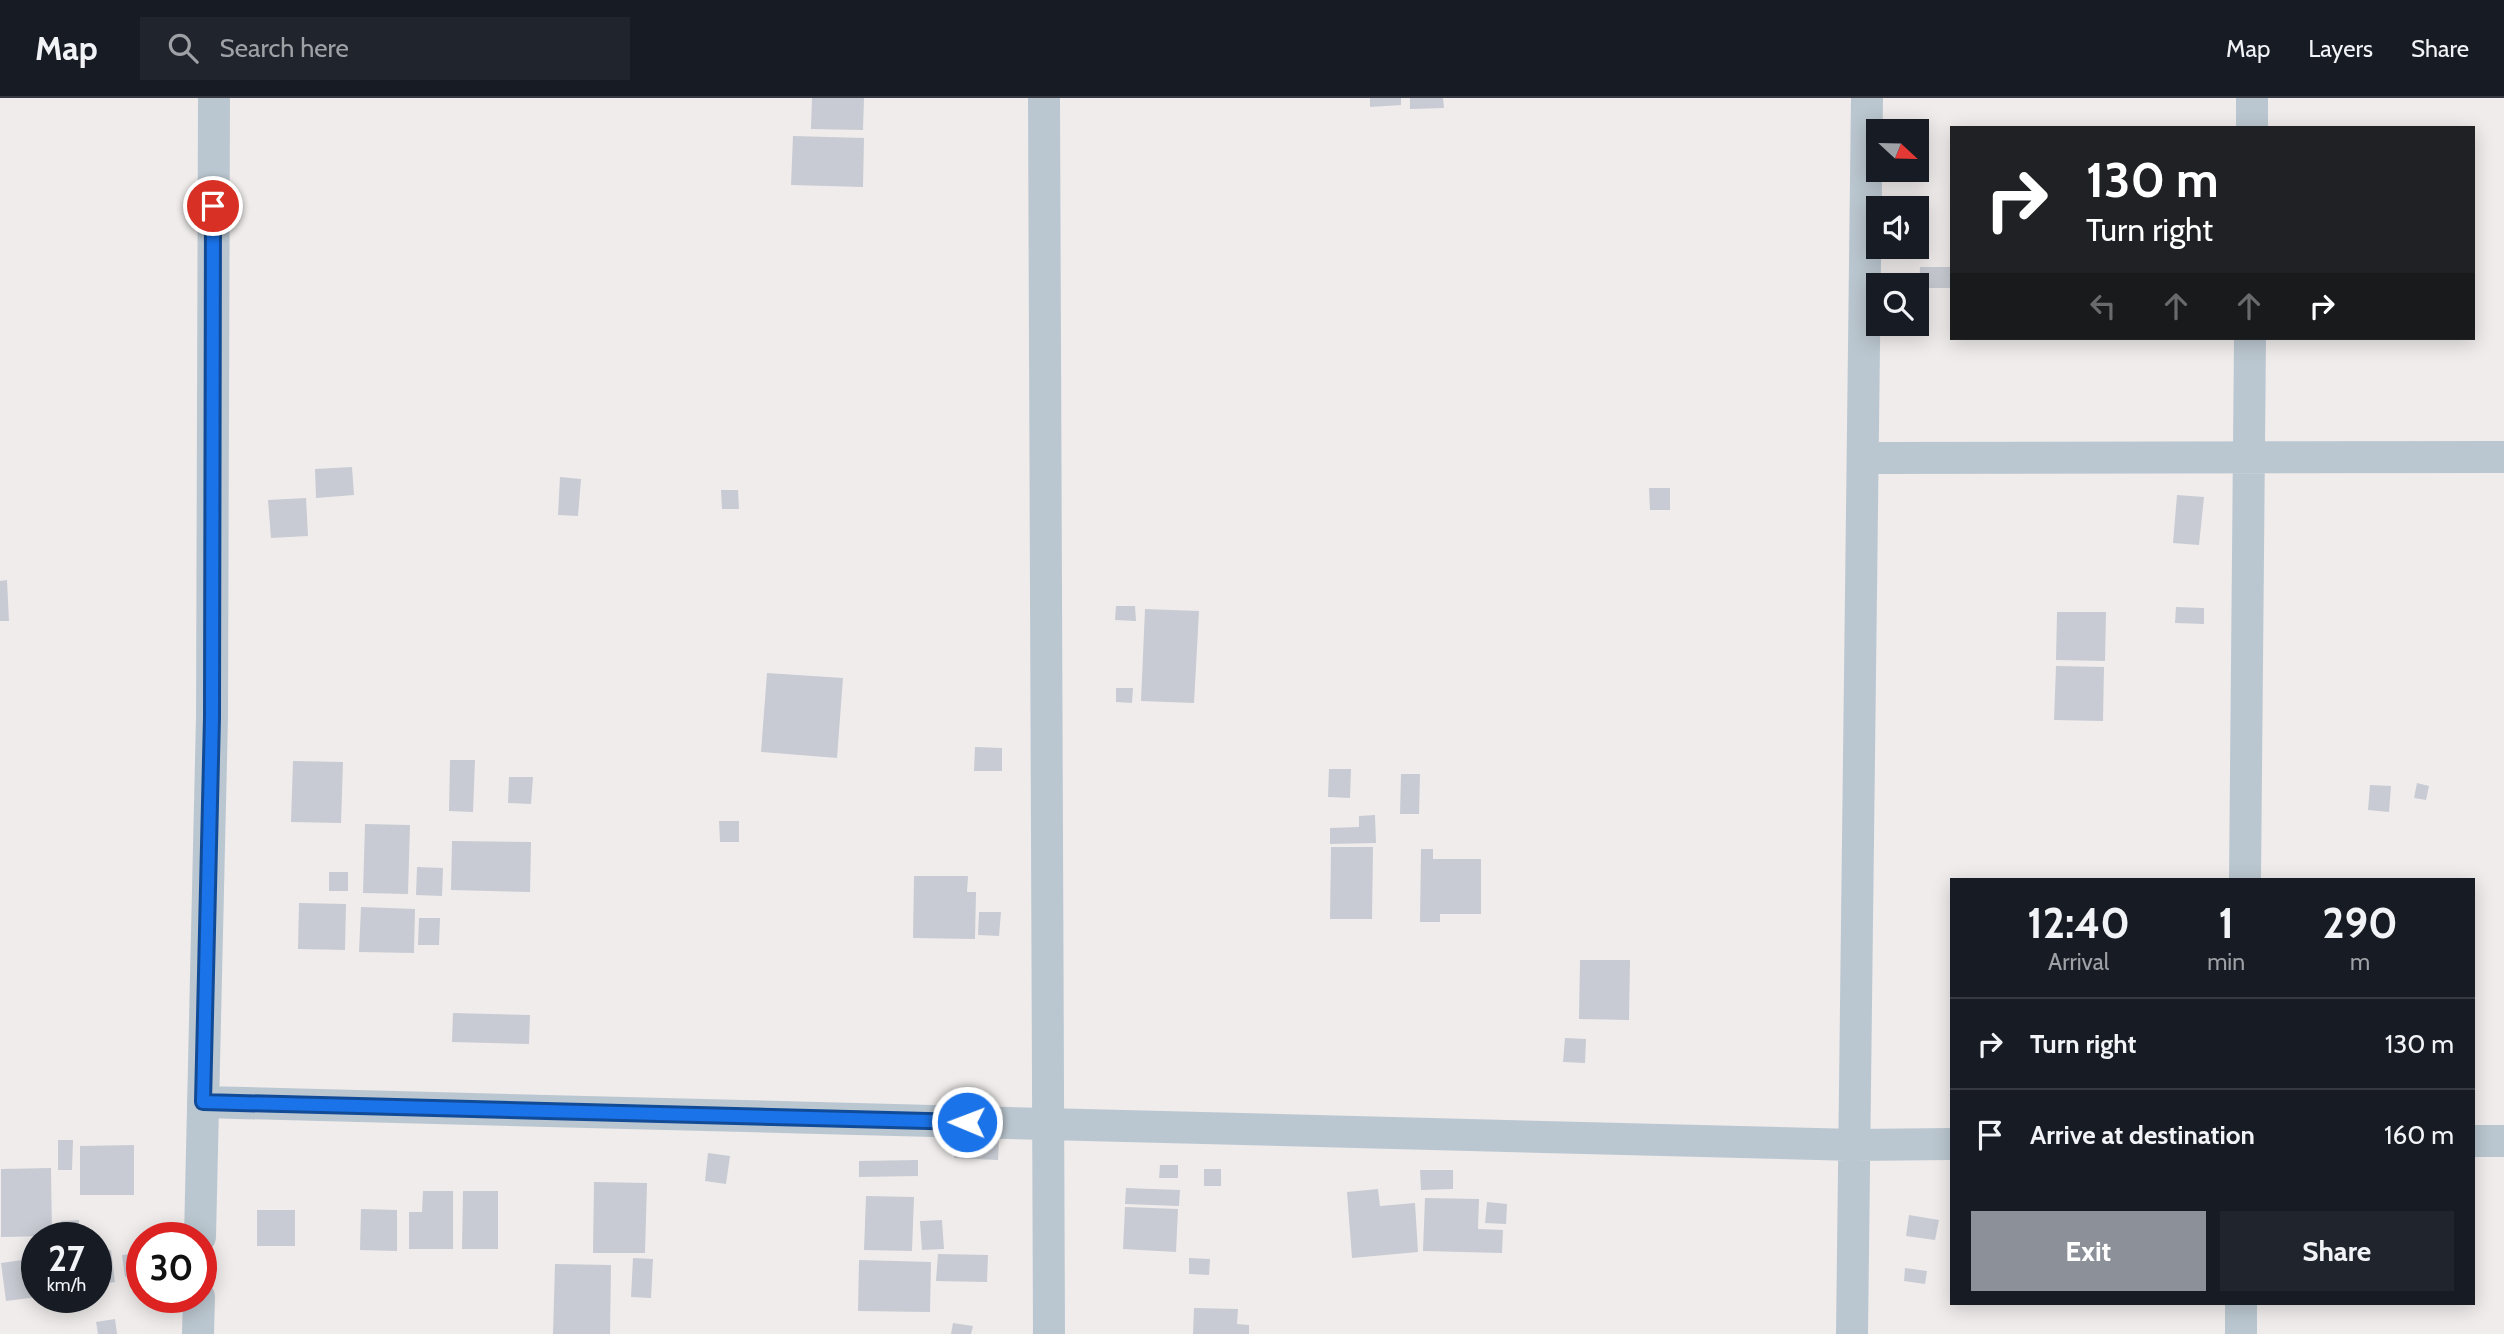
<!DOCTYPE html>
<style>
:root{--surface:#171b24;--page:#20242c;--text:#f1f3f6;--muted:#9ea1a6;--line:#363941;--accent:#8c9099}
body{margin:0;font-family:Cabin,sans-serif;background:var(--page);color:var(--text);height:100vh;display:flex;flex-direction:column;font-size:26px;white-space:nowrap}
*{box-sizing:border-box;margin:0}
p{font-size:23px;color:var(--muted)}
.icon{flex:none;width:38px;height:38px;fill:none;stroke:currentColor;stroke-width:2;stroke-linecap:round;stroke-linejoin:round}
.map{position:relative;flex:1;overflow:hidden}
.side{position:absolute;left:1950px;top:780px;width:525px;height:427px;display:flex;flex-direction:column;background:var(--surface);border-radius:0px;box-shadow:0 4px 18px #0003}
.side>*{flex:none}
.guide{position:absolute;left:1950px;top:28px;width:525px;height:214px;border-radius:0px;box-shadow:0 4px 18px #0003;background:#202124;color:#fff;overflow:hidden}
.needle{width:46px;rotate:112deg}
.controls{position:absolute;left:1866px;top:21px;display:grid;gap:14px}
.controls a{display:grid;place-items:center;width:63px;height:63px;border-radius:0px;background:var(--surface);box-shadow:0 4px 18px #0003;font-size:35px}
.speed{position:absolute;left:21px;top:1124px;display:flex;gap:14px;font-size:35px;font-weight:700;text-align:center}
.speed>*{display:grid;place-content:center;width:91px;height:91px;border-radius:50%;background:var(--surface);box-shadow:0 4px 18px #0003;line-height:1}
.speed small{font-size:18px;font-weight:400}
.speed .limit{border:10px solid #d22;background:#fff;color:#111}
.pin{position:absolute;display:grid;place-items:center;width:60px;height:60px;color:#fff;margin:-30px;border:4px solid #fff;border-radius:50%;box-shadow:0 2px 7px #0007}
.me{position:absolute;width:77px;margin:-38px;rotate:271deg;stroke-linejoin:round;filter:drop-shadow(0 0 5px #0008)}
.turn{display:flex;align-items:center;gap:24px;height:147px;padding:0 21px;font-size:32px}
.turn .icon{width:91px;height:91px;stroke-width:2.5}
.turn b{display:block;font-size:49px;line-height:60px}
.lanes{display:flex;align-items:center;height:66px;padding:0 21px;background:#0003;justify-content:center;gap:35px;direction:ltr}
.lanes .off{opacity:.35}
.eta{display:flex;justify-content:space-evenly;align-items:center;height:119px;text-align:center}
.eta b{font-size:42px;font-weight:700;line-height:49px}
.cta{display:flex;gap:14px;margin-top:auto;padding:14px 21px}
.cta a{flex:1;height:80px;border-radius:0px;background:var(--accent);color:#fff;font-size:28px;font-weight:700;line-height:80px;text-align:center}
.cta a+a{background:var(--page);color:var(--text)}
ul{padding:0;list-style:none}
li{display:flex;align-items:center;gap:21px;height:91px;padding:0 21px;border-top:2px solid var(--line)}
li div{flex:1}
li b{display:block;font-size:26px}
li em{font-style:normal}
header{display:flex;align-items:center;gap:42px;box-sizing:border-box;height:98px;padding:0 35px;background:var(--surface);border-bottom:2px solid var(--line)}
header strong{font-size:33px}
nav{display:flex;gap:38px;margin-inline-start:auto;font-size:24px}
.search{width:490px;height:63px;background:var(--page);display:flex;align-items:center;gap:18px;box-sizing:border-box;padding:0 24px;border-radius:0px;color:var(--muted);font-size:26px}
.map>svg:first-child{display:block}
.building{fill:#c8cbd3}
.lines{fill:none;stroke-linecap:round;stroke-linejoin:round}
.street{stroke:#bbc7d0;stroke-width:32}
.route-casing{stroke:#114b97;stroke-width:18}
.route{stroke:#1a73e8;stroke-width:12}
</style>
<header>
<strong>Map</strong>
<div class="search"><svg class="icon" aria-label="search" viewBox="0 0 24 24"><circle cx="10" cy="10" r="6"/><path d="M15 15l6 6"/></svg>Search here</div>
<nav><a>Map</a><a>Layers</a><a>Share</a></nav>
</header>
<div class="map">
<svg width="2504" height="1236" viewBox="0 0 2504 1236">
<rect width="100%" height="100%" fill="#f0ecec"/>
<path class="building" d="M812,0H864L863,32L811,31Z
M1370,0H1401V7L1370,9Z
M1410,0H1443L1444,10L1410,11Z
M793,38L864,40L863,89L791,87Z
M1920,169H1951V190H1919Z
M352,369L354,397L316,400L315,371Z
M560,379L581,381L578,418L558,417Z
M1649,390H1670V412H1650Z
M721,392H738L739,411H722Z
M2177,397L2204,399L2199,447L2173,445Z
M306,400L308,438L271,440L268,402Z
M7,482L9,523H0V483Z
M1116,508H1135L1136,523L1115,522Z
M2176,509L2204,510V526L2175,525Z
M1145,511L1199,513L1194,605L1141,603Z
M2057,514H2106L2105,563L2056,562Z
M2056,568L2104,569L2103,623L2054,622Z
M767,575L843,580L837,660L761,654Z
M1116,590H1133L1132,605L1116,604Z
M975,649L1002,650V673H974Z
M450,662H475L473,714L449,713Z
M293,663L343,664L341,725L291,724Z
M1329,671H1351L1350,700L1328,699Z
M1401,676H1420L1419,716H1400Z
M509,679H533L531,706L508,705Z
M2417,685L2429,688L2426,702L2414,700Z
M2370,687L2391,688L2389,714L2368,712Z
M1375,717L1376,745L1330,746V730L1359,729V718Z
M719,723H739V744H720Z
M365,726L410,727L408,796L363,795Z
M452,743L531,744L530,794L451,792Z
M1331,749H1373L1372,821H1330Z
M1421,751H1433V761H1481V816H1440V824H1420Z
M417,769L443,770L442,798L416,797Z
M329,774H348V793H329Z
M914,778H968L967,794H976L975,841L913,840Z
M299,805L346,806L345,852L298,851Z
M361,809L415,811L414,855L359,854Z
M979,814H1001L999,838L978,837Z
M419,820H440L439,847H418Z
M1580,862H1630L1629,922L1579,921Z
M453,915L530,917L529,946L452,944Z
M1565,940L1586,941L1585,965L1563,964Z
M955,1041L999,1042L998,1062L954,1060Z
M58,1042H73L72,1072H58Z
M134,1047V1097H80V1048Z
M708,1055L730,1058L726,1086L705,1083Z
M918,1062V1078L859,1079V1063Z
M1160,1067H1178V1080H1159Z
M51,1070L52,1138L1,1139V1071Z
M1204,1071H1221V1088H1204Z
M1420,1072H1453V1091L1421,1092Z
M594,1084L647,1085L645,1155H593Z
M1126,1090L1180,1092L1179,1108L1125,1106Z
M1378,1091L1380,1108L1415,1105L1418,1154L1352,1160L1347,1094Z
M423,1093H453V1151H409V1114H422Z
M463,1093H498V1151H462Z
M866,1098L914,1099L912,1153L864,1152Z
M1425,1100L1479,1101L1478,1131L1503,1132L1502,1155L1423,1153Z
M1487,1104L1507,1106L1506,1126L1485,1125Z
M1125,1109L1178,1111L1176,1154L1123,1151Z
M361,1111L397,1112V1153L360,1152Z
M257,1112H295V1148H257Z
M1909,1117L1939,1122L1935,1142L1906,1138Z
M79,1122V1139H61V1123Z
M942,1122L944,1151L922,1152L920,1123Z
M111,1152L115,1184L96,1187V1154Z
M142,1154V1176L125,1179L122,1157Z
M938,1156L988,1157L987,1184L936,1183Z
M37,1160V1199L6,1203L1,1165Z
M633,1160L653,1161L651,1200L631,1199Z
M1189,1160L1210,1161L1209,1177L1189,1176Z
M859,1162L931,1164L930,1214L858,1213Z
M555,1166L611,1167L610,1236H553Z
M1905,1170L1927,1173L1925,1186L1904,1183Z
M1194,1210L1238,1211L1237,1226L1249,1227V1236H1193Z
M115,1221L117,1236H98L96,1224Z
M953,1225L973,1228L971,1236H951Z"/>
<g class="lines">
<path class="street" d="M1044,0L1049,1236
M2252,30V0
M1863,360L2504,359
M2245,782L2250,240
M203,1004L1855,1047L1951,1046
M2473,1043H2504
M200,1139L212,619L214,0
M198,1236L199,1199
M1852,1236L1867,0
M2241,1236V1206"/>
</g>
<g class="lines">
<defs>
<path id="route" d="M213,108L212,619L203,1004L967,1024"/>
</defs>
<use href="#route" class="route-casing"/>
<use href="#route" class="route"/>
</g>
</svg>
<div class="controls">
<a><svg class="needle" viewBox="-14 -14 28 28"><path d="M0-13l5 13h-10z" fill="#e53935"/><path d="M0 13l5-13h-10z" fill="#9ea1a6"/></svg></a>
<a><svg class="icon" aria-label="sound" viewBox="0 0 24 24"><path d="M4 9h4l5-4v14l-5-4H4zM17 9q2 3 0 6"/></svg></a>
<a><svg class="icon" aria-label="search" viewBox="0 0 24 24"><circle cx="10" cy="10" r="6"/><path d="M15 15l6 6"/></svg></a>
</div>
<div class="speed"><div>27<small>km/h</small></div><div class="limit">30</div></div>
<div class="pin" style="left:213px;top:108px;background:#d93025"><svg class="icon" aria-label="arrive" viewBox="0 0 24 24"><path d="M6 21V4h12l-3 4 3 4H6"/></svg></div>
<svg class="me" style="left:967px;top:1024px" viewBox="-20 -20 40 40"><circle r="17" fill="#1a73e8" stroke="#fff" stroke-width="3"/><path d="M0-11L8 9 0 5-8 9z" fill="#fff"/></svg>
<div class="guide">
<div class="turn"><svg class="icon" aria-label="right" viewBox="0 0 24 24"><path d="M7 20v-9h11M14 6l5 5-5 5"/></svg><div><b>130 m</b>Turn right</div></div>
<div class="lanes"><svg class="icon off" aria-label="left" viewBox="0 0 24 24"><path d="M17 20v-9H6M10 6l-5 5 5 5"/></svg><svg class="icon off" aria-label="ahead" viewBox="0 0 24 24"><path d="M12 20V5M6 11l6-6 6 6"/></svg><svg class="icon off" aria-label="ahead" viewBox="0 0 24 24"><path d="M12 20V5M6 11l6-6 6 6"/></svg><svg class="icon" aria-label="right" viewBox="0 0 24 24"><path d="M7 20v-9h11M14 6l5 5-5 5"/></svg></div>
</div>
<section class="side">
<div class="eta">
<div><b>12:40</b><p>Arrival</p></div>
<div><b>1</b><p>min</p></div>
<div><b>290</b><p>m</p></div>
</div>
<ul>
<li><svg class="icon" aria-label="right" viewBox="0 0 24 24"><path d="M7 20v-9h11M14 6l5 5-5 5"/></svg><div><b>Turn right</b></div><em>130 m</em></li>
<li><svg class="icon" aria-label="arrive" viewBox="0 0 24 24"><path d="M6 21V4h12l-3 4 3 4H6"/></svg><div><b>Arrive at destination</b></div><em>160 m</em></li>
</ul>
<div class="cta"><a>Exit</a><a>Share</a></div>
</section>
</div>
